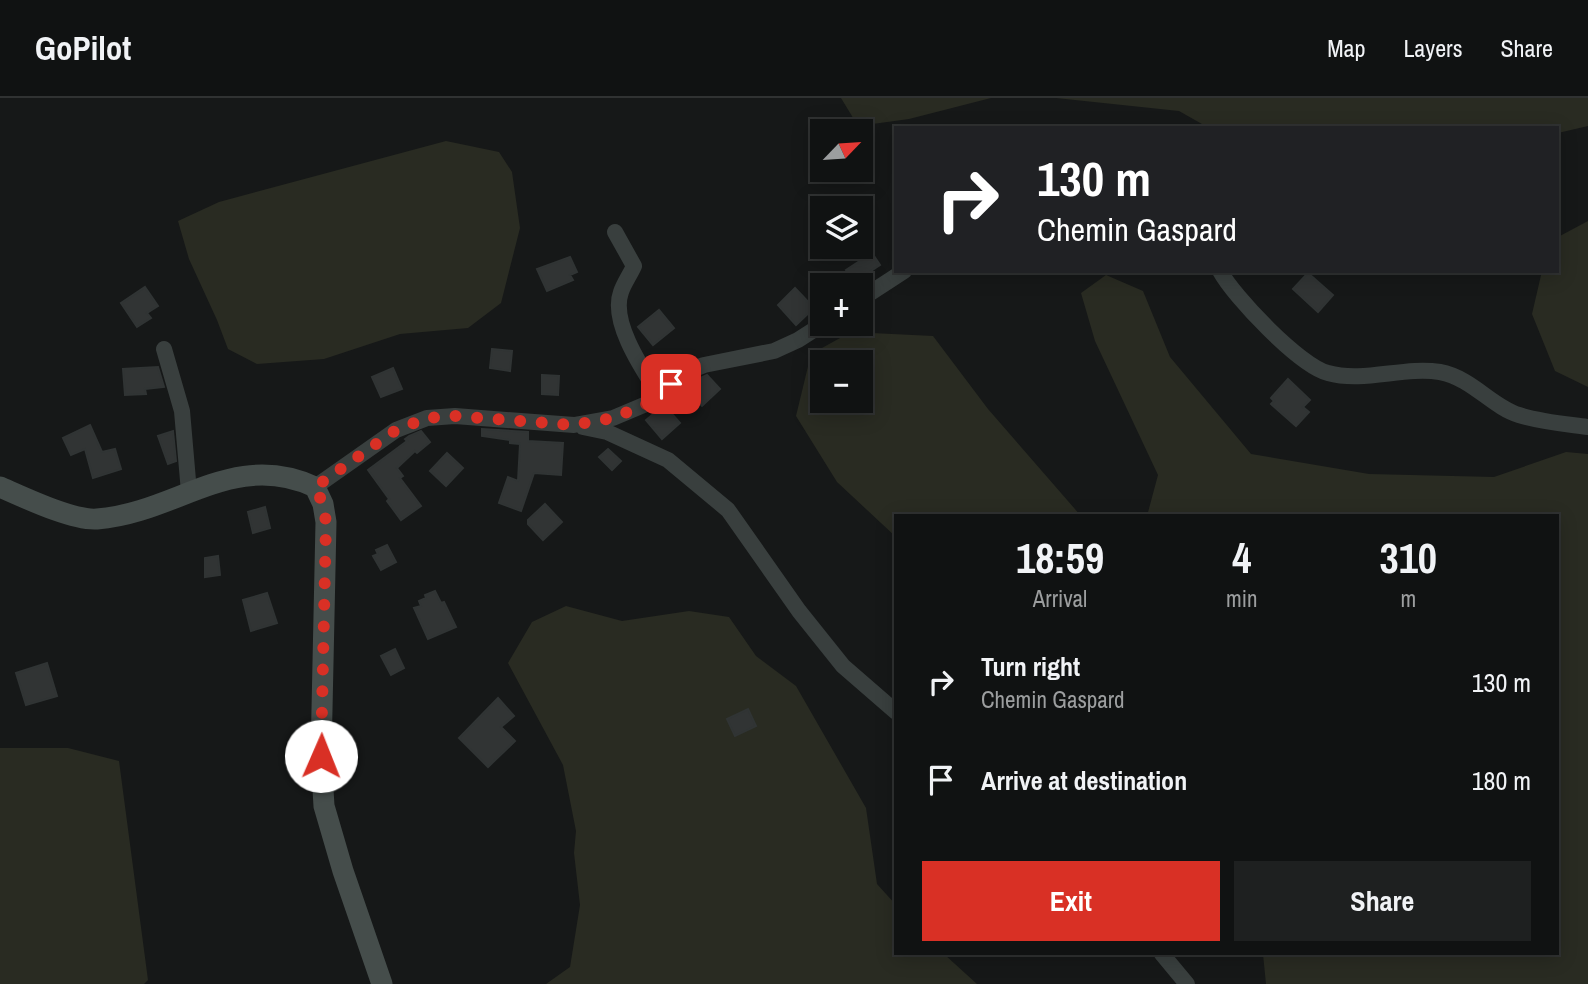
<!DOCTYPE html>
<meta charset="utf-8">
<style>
:root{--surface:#101212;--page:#1e2020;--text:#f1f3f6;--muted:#9c9e9f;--line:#303232;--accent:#d93025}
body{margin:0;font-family:"Archivo Narrow",sans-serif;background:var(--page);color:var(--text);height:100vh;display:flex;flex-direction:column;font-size:26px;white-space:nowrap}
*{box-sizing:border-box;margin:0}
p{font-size:23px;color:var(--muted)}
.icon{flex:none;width:38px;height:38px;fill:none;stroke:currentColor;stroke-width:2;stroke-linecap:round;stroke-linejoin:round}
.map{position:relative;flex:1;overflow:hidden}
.panel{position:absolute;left:894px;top:416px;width:665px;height:441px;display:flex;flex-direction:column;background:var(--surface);border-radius:0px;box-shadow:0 4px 18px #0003,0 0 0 2px var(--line)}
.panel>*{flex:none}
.banner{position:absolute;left:894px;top:28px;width:665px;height:147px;border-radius:0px;box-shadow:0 4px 18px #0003,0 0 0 2px var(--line);background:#202124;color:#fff;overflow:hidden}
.needle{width:46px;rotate:65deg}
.fabs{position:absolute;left:810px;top:21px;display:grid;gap:14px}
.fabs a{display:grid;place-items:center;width:63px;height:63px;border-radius:0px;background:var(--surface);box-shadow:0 4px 18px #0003,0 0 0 2px var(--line);font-size:35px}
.pin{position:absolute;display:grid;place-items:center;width:60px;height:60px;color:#fff;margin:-30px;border-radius:14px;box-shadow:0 4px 10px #0006}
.me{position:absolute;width:77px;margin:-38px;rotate:1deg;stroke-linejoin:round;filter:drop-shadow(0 0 5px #0008)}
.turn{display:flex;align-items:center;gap:24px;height:147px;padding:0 28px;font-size:32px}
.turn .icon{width:91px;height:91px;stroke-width:2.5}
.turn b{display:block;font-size:49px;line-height:60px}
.eta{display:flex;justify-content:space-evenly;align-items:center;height:119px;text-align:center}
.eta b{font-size:42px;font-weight:700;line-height:49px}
.cta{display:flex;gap:14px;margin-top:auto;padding:14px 28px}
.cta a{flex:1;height:80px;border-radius:0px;background:var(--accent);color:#fff;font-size:28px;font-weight:700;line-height:80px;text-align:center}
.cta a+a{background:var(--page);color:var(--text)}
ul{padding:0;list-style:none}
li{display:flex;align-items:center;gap:21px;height:98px;padding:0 28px}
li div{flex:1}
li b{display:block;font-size:26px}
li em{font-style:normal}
header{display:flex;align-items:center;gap:42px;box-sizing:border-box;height:98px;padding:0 35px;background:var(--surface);border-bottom:2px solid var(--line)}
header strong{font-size:33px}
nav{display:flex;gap:38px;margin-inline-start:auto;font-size:24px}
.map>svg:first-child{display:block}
.green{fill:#292b22;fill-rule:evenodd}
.building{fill:#313434;stroke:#303434;stroke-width:2}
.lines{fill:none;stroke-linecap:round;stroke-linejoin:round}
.street{stroke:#393f3e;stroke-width:16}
.secondary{stroke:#454d4b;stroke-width:21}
.route{stroke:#d93025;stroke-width:12;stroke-dasharray:0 21.6}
</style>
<header>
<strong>GoPilot</strong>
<nav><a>Map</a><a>Layers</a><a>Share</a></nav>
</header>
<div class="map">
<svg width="1588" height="886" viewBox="0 0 1588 886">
<rect width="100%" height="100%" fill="#161818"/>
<path class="green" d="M841,0H991L909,21L858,28Z
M1056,0H1588V28L1558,35V30H1209L1179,13Z
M446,43L499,54L512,74L520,130L501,205L468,230L400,236L324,261L257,266L228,251L217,222L189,161L178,123L219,104Z
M1588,123V289L1555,273L1532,216L1542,173H1558V139Z
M1106,177L1143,193L1170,259L1251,356L1369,376L1494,379L1566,354L1588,356V886H1266L1263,856H1558V418H1147L1158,377L1095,243L1081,195Z
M851,234L933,238L988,311L1081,418H896V439L837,384L796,318L811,256ZM861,264V303H822V264Z
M566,508L622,523L689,513L729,519L756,558L796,588L866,710L877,786L896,807V856H944L977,886H546L570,869L580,807L574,755L576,733L563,667L508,565L532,524Z
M0,650H68L119,663L148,882L144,886H0Z"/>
<path class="building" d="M872,155L880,167L854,184L846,172Z
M570,159L577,174L570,177L573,182L547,193L537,171Z
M1308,175L1333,197L1318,214L1293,191Z
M145,189L158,208L147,215L151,220L137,229L121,205Z
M795,190L814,210L796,227L778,207Z
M659,212L674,230L653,247L638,229Z
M492,251L512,253L510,273L490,270Z
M158,269L164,289L145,291L146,296L125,297L123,271Z
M393,270L402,291L381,299L372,279Z
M542,277L559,278L558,297L542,296Z
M707,277L720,291L702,308L686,293L698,281Z
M1288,281L1310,302L1303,309L1309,314L1296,328L1271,306L1274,303L1271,300Z
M664,307L680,325L662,341L646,322Z
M90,327L102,354L115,351L121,371L93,380L85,351L71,357L63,340Z
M482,331L528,334V343L563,345L561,377L534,375L521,413L499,405L508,379L518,383L520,346L510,345V342L482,338Z
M173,333L176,363L168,366L158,338Z
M421,333L430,344L417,355L415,353L397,370L403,378L400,380L421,408L401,422L387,403L389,401L368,372L407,343L405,341L409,338Z
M608,351L621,363L612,372L599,359Z
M447,355L463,370L446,388L430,373Z
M545,406L562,424L543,442L528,426V422Z
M265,409L270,430L253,435L248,414Z
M387,447L396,464L381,472L373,458L378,456L376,452Z
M218,458L220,477L205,479V460Z
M435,493L441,505L444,504L456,529L428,541L414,510L421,508L419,503L426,500L425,497Z
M267,495L277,525L251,533L243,502Z
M395,551L404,570L391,577L381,558Z
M47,565L57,598L26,607L16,575Z
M498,600L514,618L501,629L515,643L488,669L459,640Z
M748,611L756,628L735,638L727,621Z"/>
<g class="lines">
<path class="street" d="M615,134L634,168C630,177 624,185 621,194C610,224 643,272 659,297
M1220,173C1234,199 1300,268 1328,275C1364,285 1404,268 1440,274C1472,280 1492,309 1519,317C1541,324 1566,326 1588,329
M861,201L904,173
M164,251L182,313L189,394
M583,329L607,334L668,362L728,412L799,513L843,568L896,614
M315,389L396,332L427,320L455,318L574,327L613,320L651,304L684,275L704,267L774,253L798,242L823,226
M1162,856L1187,886"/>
<path class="secondary" d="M0,389C23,399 73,423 97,421C177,415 233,351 315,389L323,406L326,424L321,658L324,708L343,773L382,886"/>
</g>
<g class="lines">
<path class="route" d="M321,658L326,424L323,406L315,389L396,332L427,320L455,318L574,327L613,320L651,304L671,286"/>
</g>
</svg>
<div class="fabs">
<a><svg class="needle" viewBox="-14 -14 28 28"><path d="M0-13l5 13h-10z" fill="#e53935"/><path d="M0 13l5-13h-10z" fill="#9c9e9f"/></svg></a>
<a><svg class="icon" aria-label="layers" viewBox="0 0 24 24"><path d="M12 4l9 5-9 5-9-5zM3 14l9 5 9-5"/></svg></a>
<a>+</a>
<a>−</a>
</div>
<div class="pin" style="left:671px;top:286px;background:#d93025"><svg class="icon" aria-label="arrive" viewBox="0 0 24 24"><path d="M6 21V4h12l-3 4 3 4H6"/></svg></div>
<svg class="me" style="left:321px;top:658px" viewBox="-20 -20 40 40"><circle r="19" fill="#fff"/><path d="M0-13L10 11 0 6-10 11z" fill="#d93025"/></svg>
<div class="banner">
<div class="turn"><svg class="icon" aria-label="right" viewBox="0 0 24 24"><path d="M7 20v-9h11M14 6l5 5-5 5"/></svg><div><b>130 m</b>Chemin Gaspard</div></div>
</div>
<section class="panel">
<div class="eta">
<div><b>18:59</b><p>Arrival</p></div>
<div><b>4</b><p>min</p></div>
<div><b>310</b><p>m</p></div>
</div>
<ul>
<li><svg class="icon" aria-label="right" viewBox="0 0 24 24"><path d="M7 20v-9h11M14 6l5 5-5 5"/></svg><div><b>Turn right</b><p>Chemin Gaspard</p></div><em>130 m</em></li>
<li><svg class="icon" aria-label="arrive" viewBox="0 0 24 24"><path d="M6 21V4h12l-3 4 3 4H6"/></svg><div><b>Arrive at destination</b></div><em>180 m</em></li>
</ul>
<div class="cta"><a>Exit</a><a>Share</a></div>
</section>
</div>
